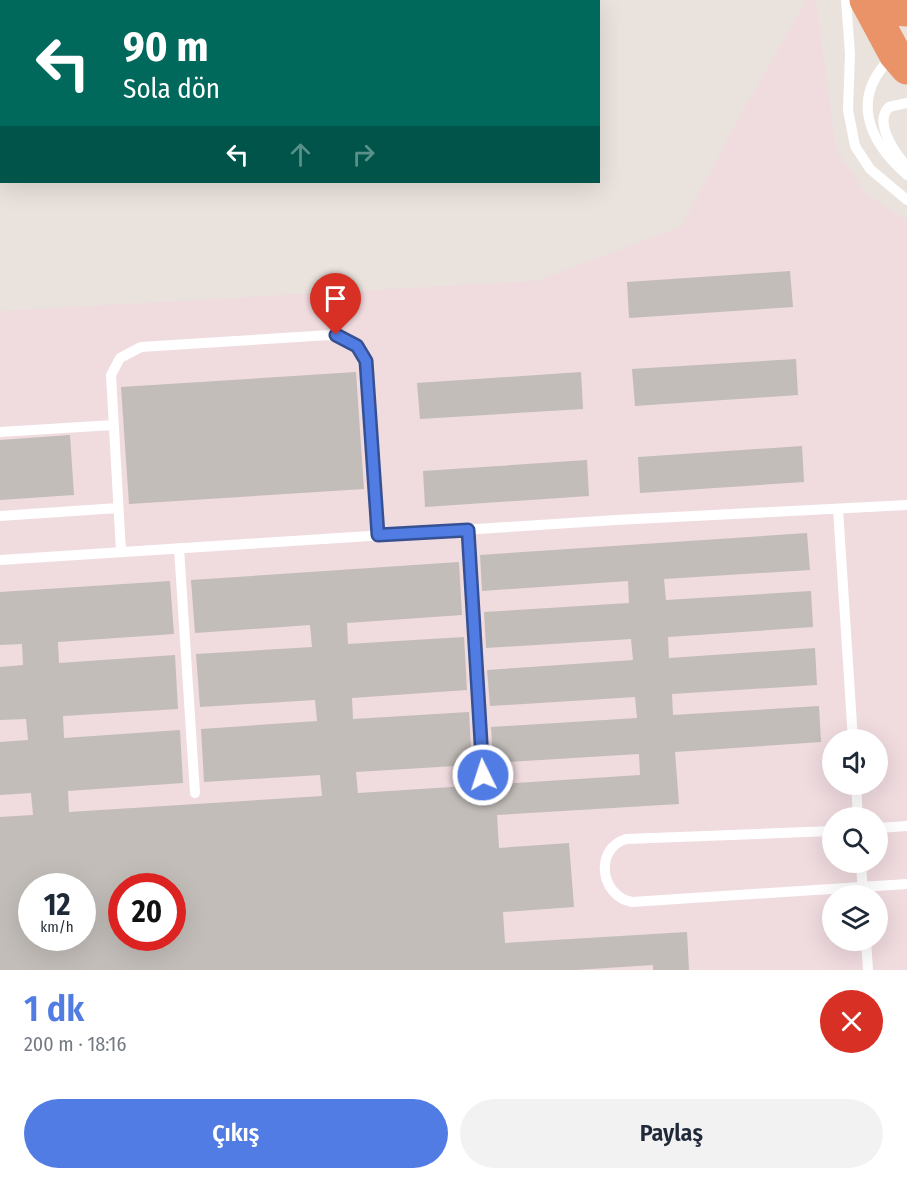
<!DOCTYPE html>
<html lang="tr">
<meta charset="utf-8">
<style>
:root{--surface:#fff;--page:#f2f2f3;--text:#1f2937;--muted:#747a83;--accent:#517ce3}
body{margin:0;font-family:"Fira Sans Condensed",sans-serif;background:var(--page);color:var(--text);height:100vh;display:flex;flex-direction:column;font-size:22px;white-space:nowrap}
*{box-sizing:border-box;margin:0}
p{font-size:20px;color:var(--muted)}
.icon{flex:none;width:33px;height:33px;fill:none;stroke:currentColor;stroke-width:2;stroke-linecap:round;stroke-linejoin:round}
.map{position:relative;height:970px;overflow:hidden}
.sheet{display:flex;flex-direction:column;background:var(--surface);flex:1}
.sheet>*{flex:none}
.hud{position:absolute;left:0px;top:0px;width:600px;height:183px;box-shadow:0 6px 24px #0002;background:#00695c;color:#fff;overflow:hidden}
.tools{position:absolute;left:822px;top:729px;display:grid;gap:12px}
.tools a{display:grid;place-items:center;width:66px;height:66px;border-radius:50%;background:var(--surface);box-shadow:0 6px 24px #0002;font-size:30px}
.speed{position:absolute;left:18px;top:873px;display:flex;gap:12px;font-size:30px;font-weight:700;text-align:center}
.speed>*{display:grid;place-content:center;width:78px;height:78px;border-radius:50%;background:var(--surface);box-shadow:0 6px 24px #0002;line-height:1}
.speed small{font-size:15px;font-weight:400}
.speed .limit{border:9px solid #d22;background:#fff;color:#111}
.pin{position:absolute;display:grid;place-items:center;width:51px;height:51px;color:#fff;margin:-62px -26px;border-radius:50% 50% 50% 0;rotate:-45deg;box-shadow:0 0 6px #0007}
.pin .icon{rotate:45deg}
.me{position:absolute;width:66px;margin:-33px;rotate:356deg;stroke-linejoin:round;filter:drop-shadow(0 0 4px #0008)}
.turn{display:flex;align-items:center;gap:21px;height:126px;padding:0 24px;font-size:27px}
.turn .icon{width:78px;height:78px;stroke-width:2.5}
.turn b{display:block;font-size:42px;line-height:51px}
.lanes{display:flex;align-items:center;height:57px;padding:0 24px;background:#0003;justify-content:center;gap:30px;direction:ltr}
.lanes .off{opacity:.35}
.round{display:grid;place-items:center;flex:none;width:63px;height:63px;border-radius:32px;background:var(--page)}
.head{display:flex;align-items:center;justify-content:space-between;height:102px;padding:0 24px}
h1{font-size:36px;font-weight:600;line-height:45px;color:var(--accent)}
.primary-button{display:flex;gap:12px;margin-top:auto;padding:12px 24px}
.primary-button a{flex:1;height:69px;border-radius:36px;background:var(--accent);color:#fff;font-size:24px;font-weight:600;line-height:69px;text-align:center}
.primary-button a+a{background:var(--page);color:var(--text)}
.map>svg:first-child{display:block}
.medical{fill:#f0dbdf;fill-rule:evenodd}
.building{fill:#c2bdb9;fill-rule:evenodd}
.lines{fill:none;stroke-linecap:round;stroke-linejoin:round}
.lane{stroke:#fff;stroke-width:10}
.highway{stroke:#ea9368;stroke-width:33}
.route-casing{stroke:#355194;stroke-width:15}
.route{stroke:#517ce3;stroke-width:10}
</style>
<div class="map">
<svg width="907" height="970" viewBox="0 0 907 970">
<rect width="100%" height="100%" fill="#eae3dd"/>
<path class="medical" d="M807,0H816L836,149L867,195L907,220V970H0V311L536,281L681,227L740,116ZM832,740H878V784H832ZM832,818H878V862H832ZM32,886H82V938H32ZM122,886H172V938H122ZM832,896H878V940H832Z"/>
<path class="building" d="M790,271L793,307L629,318L627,282Z
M796,359L798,395L635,406L632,369Z
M356,372L364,489L129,504L121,387Z
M581,372L583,409L420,419L417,383Z
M70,435L74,495L0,500V440Z
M802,446L804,482L640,493L638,457Z
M587,460L589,496L425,507L423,471Z
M807,533L810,570L664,579L666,600L811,591L813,627L668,637L669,658L815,648L817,685L672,694L673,715L819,706L821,742L675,752L679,804L497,815L499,848L569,843L574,907L503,912L505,943L687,932L689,970H653V965L575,970H0V817L33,815L31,793L0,795V742L28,740L26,719L0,720V667L23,665L22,644L0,645V592L170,581L174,634L58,642L59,663L175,655L178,709L63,716L64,738L180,730L183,783L68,791L69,812L322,796L320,775L204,782L201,729L317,721L315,700L200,707L196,654L312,647L310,625L195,633L191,580L459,562L462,615L347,623L348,644L464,637L467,690L352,698L353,719L469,712L472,765L356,772L358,793L640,775L639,754L493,763L491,727L637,718L635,697L490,706L487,670L633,660L631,639L486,648L484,612L629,603L628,581L482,591L480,555ZM32,886H82V938H32ZM122,886H172V938H122Z"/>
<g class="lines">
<path class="lane" d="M846,0L850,54L848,110L855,146L870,169L907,200
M141,2L143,0
M206,2L209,0
M893,56C849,97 868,141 907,175
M0,97L2,96
M907,103L889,107C873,123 896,154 907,167
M0,141L2,140
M0,432L113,425
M838,509L853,740
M0,516L118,508
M468,530L483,775
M179,548L195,793
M121,552L111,375L120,358L141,347L330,335C350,336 363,347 367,367L378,535
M0,560L616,520L907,505
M856,784L858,818
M878,828L907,826
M832,831L626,839C594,849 600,896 632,902L907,884
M861,862L863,896
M866,940L868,970"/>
<path class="highway" d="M866,0L895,54L907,68
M880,0L895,9L907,10"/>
</g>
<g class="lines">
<defs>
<path id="route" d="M336,335L357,346L366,361L378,535L468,530L483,775"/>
</defs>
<use href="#route" class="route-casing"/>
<use href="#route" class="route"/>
</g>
</svg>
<div class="tools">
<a><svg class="icon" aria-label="sound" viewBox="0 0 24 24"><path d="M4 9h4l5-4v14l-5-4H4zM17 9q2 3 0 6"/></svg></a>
<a><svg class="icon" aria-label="search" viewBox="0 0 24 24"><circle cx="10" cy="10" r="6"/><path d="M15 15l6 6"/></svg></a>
<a><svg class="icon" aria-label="layers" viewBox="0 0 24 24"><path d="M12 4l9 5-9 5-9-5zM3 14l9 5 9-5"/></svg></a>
</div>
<div class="speed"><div>12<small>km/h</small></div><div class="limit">20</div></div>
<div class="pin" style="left:336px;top:335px;background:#d93025"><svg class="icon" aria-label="arrive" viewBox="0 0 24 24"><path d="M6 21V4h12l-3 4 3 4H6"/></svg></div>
<svg class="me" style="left:483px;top:775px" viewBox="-20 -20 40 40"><circle r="17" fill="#517ce3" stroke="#fff" stroke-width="3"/><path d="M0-11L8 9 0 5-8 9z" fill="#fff"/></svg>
<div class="hud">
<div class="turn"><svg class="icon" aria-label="left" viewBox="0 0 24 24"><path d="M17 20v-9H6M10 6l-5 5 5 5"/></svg><div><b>90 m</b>Sola dön</div></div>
<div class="lanes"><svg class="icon" aria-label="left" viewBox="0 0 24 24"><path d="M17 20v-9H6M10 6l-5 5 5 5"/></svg><svg class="icon off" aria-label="ahead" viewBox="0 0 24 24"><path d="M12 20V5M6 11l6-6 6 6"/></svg><svg class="icon off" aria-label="right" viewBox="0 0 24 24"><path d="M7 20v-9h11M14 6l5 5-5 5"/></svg></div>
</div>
</div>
<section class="sheet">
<div class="head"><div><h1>1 dk</h1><p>200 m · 18:16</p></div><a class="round" style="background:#d93025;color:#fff"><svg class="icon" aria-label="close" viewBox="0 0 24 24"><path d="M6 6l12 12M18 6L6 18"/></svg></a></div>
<div class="primary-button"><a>Çıkış</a><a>Paylaş</a></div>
</section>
